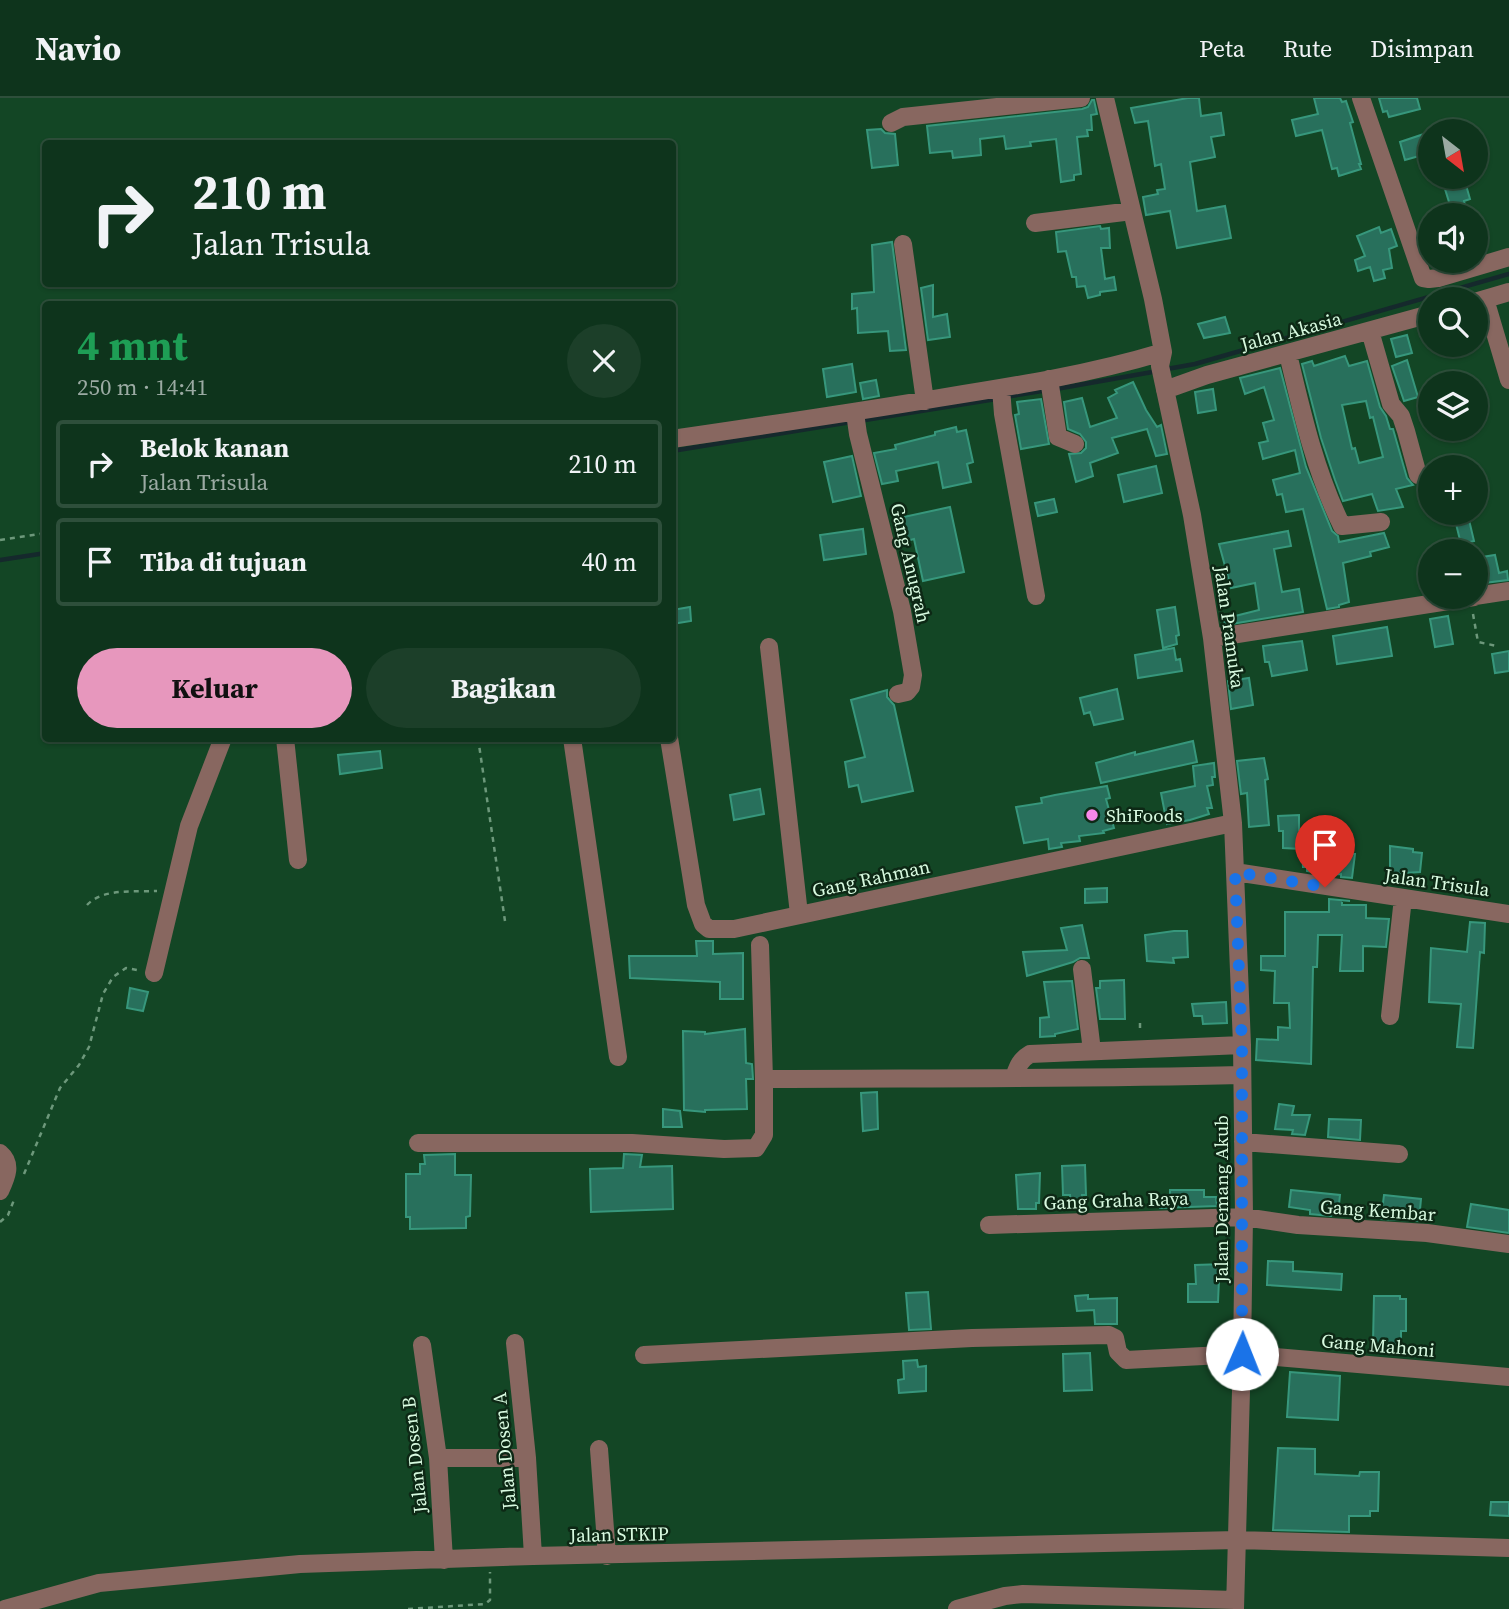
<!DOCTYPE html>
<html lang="id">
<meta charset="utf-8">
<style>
:root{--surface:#0e341c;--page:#1c3f29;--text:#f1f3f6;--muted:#9baaa3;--line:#2e4f3b;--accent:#e797bd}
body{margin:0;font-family:"Source Serif 4",serif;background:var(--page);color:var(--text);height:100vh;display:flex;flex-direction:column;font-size:26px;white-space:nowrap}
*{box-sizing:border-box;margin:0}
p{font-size:23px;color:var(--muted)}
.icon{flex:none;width:38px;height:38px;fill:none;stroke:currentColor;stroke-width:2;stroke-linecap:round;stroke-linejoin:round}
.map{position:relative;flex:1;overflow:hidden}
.details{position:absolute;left:42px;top:203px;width:634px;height:441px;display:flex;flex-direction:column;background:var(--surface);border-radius:7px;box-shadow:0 2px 5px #0004,0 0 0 2px var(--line)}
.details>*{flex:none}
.hud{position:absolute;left:42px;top:42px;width:634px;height:147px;border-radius:7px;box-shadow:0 2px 5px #0004,0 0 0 2px var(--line);background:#0e341c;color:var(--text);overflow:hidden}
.needle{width:46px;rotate:149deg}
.fabs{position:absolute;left:1418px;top:21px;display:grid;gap:14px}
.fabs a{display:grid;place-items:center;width:70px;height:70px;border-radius:50%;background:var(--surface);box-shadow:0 2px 5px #0004,0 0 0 2px var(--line);font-size:35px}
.pin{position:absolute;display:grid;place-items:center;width:60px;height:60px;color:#fff;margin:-72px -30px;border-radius:50% 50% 50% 0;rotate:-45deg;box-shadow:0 0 7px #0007}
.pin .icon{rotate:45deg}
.me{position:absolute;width:77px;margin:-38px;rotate:1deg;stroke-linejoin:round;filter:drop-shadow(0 0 5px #0008)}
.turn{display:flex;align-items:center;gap:24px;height:147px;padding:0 35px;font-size:32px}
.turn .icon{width:91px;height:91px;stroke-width:2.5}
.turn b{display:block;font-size:49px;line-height:60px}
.round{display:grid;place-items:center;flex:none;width:74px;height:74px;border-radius:37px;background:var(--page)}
.summary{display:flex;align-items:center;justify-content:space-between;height:119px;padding:0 35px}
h1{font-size:42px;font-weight:700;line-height:52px;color:#1e9e55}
.button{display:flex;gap:14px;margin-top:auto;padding:14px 35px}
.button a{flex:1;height:80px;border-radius:42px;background:var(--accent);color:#111;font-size:28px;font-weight:700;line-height:80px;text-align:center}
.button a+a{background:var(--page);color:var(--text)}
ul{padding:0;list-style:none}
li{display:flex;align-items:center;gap:21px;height:88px;margin:0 14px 10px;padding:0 21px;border:4px solid var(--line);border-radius:7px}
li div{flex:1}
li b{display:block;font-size:26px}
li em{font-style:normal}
header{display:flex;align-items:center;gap:42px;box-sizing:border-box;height:98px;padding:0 35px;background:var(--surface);border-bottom:2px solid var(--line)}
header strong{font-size:33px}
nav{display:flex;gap:38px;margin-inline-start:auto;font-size:24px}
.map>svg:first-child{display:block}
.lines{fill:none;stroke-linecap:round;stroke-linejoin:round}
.stream{stroke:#15292c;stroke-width:4.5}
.building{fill:#28705c;stroke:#37977c;stroke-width:2;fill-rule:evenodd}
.path{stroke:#6d987b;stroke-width:2.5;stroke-dasharray:5 5;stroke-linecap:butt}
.minor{stroke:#886760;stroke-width:18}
.route{stroke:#1a73e8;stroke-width:12;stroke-dasharray:0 21.6}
.poi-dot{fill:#f888ea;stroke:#0d2815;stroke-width:2.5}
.labels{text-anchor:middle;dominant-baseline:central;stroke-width:5;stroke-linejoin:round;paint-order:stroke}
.street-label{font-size:19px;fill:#d8fae0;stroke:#0d2815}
.poi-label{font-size:19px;fill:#d8fae0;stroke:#0d2815;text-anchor:start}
</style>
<header>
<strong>Navio</strong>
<nav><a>Peta</a><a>Rute</a><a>Disimpan</a></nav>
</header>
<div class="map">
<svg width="1509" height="1511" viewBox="0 0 1509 1511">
<rect width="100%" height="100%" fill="#134625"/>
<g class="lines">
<path class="stream" d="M1167,271L1195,266L1509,176
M1056,291L1158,273
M1005,299L1048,292
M859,323L996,301
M672,353L851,324
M0,462L46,455"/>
</g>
<path class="building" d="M1188,0H1199L1201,18L1221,15L1224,37L1211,39L1215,59L1190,64L1197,113L1225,108L1231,140L1177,150L1170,113L1146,117L1143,99L1158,96L1157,92L1165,91L1161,66L1155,68L1148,23L1135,25L1131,10Z
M1314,0H1340L1342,4L1346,3L1353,24L1350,25L1361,66H1359L1361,71L1339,78L1337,70L1332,71L1322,32L1296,38L1292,22L1318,16Z
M1379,0H1417L1420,11L1389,19L1387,13L1383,14Z
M1092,2H1094L1097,16L1091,17L1092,32H1087L1088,38L1077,39L1081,76L1074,77V82L1061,84L1056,41L1030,44L1031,48L1006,51L1004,38L980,41L981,57L953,60L952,53L930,55L927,28L1082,11L1088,9Z
M881,31L885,35L895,36L898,67L872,70L867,32Z
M1430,34V55L1405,62L1400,44Z
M1466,87L1470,101L1464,103L1467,117H1453L1445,91Z
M1100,128L1101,131L1109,130L1110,150H1101L1105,181L1114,179L1116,192L1100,194V197L1088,200L1085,188L1077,189L1076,179H1072L1066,153L1058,154L1056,134Z
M1379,129L1381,135L1391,131L1397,148L1389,151L1392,170L1383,172L1385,180L1374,183L1370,169L1358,173L1355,162L1365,158L1357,138Z
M892,144L906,252L890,253L888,233L858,235L857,210L852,211V196L874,194L872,147Z
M933,187V219L947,216L950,239L928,242L921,190Z
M1225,219L1230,235L1204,240L1198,226Z
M1407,237L1412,255L1396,259L1391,241Z
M1345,258L1349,268L1367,263L1380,309L1386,318L1390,331H1393L1407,380L1413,387L1396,391L1403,409L1378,413L1372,396L1343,403L1335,382L1321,340L1302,266L1312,263L1314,268ZM1366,303L1370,320L1373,319L1383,359L1359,365L1355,350L1352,351L1342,307Z
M1407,262L1418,299L1404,303L1392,268Z
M852,266L856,294L827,299L823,271Z
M1280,270L1306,369L1332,433L1338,438L1339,444L1384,435L1389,449L1370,454L1371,458L1343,465L1349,504L1339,507V509L1327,511L1303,411L1286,414L1282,396L1277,397L1273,382L1300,375L1295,352L1263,361L1259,345L1268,343L1263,325L1274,322L1264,289L1245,296L1240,280Z
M876,282L879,298L863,301L860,285Z
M1133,284L1146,312L1157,329L1161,327L1167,356L1156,358L1147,331L1112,340L1118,355L1090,365L1093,378L1076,384L1069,356L1081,355L1086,350V344L1080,336L1068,331L1064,304L1082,300L1090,329L1117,320L1108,300L1117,295L1115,292Z
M1213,291L1216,312L1198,315L1195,294Z
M1041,301L1049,346L1021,351L1015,317L1019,316L1017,304Z
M956,329L957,334L966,332L973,364L967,366L971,384L943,390L938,364L896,373L898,383L882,386L874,355L896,351L895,347L935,337V334Z
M852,358L861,398L833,404L824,364Z
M1156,368L1162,395L1124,404L1118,377Z
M1054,401L1057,414L1038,418L1035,405Z
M950,409L964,474L923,483L914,441L903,444L899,420Z
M1469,422L1474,443L1461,446L1456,426Z
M863,431L866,456L824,462L820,437Z
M1288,433L1291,448L1274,451L1282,494L1299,491L1303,514L1225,527L1223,521L1259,512L1255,485L1231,490L1219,446Z
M1495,457L1499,475L1507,473L1508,482L1475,486V478H1478L1475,460Z
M690,509L691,523L672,526V512Z
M1175,509L1179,537L1176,538L1177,546L1163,550L1157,512Z
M1448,518L1453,546L1435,549L1430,521Z
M1387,529L1392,558L1337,566L1333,538Z
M1302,543L1307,572L1272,578L1269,564H1265L1263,548Z
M1174,550L1176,562L1180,561L1182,573L1138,580L1135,557Z
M1509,553V573L1495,575L1492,556Z
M1249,580L1253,607L1231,611L1228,583Z
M1117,591L1123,621L1094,627L1090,614L1084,616L1080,600Z
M887,592V599L894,607L913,693L862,704L858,687L849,689L845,664L865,659L851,602Z
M1193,643L1197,664L1101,685L1096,665L1135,654V657Z
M380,653L382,670L340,676L338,657Z
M1264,660L1268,681L1265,682L1269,727L1249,729L1247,695L1241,696L1237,663Z
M1214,665L1215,679H1212L1213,687L1207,688L1212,710H1207L1209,716L1190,722L1167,726L1161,695L1195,688L1193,668Z
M1107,688L1110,700L1106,701L1114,730L1103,733L1104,735L1079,738L1080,743L1061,745L1062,749L1049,751L1048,741L1024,745L1016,709L1042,705L1041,700L1055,697Z
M760,691L764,716L734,722L730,697Z
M1299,717V732L1331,731V755L1355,756L1352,780L1341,779V776L1328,777L1307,773V769H1303L1302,751L1283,750V733H1279L1278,718Z
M1390,748L1413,751V754L1422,755L1420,774L1390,776Z
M1107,790V804L1085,805V791Z
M1329,801L1350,803H1342V807H1366V820L1389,821L1386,849L1363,848V873H1340L1342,837H1318L1317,869H1313L1311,966L1256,962L1257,941L1278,942V929L1290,930L1289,905H1274L1275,873L1261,872V858H1285V814H1329Z
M1470,824L1485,825L1484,855L1480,854L1473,950L1457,949L1461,906L1429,904L1431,850L1467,854Z
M1082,827L1089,860H1080L1073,864L1027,878L1023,854L1067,852L1061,830Z
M1174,833H1187L1188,859L1173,860L1174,865L1147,863L1145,837Z
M696,843H713V856L743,855V901H720V884L630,880L629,858H697Z
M1124,882L1125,921H1100L1096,890H1100V883Z
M1072,883L1078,931L1055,936V938L1040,939V920L1049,919L1044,884Z
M130,890L148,894L143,913L127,910Z
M1226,904L1227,925L1203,926L1202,918H1194L1192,906Z
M745,931L746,965L752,966L753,981H746L747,1011L705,1012V1014L684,1012L683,933L705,934V936Z
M877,994L878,1031L863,1033L861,995Z
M1279,1006L1294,1008L1292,1017H1310L1305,1037L1292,1036L1293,1032L1275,1031Z
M663,1011L680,1013L682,1029H663Z
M1329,1021L1361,1022L1360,1042L1328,1039Z
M455,1056V1077H471L470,1118L466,1119V1130L410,1131V1119H406V1076H420V1066H425L424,1057Z
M624,1056L642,1057L640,1069L672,1068L673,1111L591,1114L590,1071L623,1070Z
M1085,1067L1086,1097H1082V1101L1070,1102V1097H1063L1062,1068Z
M1040,1075L1039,1105H1036V1111H1018L1016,1077Z
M1170,1092H1204V1099H1216L1217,1108L1160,1110L1159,1101H1170Z
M1291,1092L1340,1097L1338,1115L1332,1114L1331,1118L1310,1116V1112L1289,1109Z
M1384,1097L1421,1101L1419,1123L1381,1121Z
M1471,1106L1509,1112V1135L1467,1129Z
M1268,1163L1293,1164V1173L1342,1176L1341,1192L1267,1187Z
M1224,1166V1182H1219L1218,1204H1188V1186H1196L1195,1167Z
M928,1194L931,1231L909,1232L906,1195Z
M1088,1197V1201L1117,1200V1226H1095L1094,1212L1077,1213L1075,1198Z
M1374,1198H1400V1201H1406V1233H1401V1242H1397V1247L1373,1245Z
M1090,1255L1092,1292L1064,1293L1063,1256Z
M917,1262L918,1269L926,1268V1293L899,1295L898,1282L904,1281L903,1263Z
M1290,1274L1340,1278L1338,1322L1287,1319Z
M1278,1350L1315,1351V1376L1359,1378L1360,1374H1379L1378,1413H1370V1418H1349V1434L1273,1432Z
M1491,1404H1509V1418L1490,1417Z"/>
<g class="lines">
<path class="path" d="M0,442L46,435
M1473,516L1478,544L1497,548
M478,640L505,823
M398,643L412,640
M87,807C103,790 134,794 157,793
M1140,925V934
M24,1076L60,990L79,967L89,949L103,896L113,879L126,870L137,872
M0,1124L8,1117L14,1102
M408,1511L485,1506L490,1502V1474"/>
<path class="minor" d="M1105,0L1153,201L1163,254L1160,268L1192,417L1212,540L1233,725L1242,947L1244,1119L1242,1256L1235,1511
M1361,0L1423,180L1429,181L1438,180L1509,159
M891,25L903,19L1081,0
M1035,125L1132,113
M903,146L925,303
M1485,201L1509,282
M1475,204L1509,194
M1370,233L1391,306L1401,318L1406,333L1418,377
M1288,256C1302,315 1315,373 1342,428L1381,424
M1049,281L1058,339L1075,346
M1001,290L1003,316L1036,498
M1165,292L1207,277L1430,216
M855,315L858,336L902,513L913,577L911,589L907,594L898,596
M672,341C761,328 850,315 939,300C1015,288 1090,276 1163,254
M1475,498L1509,493
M1212,540L1474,499
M769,549L799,816
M285,640L298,762
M572,640L618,959
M669,640L696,807L703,826L709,831H734L1233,725
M1235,774L1509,816
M1082,871L1092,953
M154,875L189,728L223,640
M1390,918L1403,800
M1014,979C1018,968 1020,962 1030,956L1242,947
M764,981C924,980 1082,981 1241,977
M1243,1044L1399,1056
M418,1045H632L724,1051L756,1050L764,1037V981L760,847
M0,1055C13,1066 6,1080 0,1093
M989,1127L1244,1119L1298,1127L1427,1135L1509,1146
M515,1245L527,1360L533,1458
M422,1247L438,1360L444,1462
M644,1257L972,1240L1109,1237L1115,1240L1118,1254L1126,1262L1242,1256L1509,1279
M599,1351L607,1458
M438,1360H527
M5,1511L99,1485L300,1466L533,1458L1237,1442L1509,1450
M957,1511L1005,1498L1023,1496L1235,1502"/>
</g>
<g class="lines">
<path class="route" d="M1242,1256V947L1235,774L1325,789"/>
</g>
<circle class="poi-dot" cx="1092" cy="717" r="7"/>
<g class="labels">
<g class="street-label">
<text transform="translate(1291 233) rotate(-15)">Jalan Akasia</text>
<text transform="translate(911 465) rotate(77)">Gang Anugrah</text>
<text transform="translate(1230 529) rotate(82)">Jalan Pramuka</text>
<text transform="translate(871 780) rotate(-12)">Gang Rahman</text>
<text transform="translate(1437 784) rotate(8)">Jalan Trisula</text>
<text transform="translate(1221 1101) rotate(-90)">Jalan Demang Akub</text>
<text transform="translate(1116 1102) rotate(-2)">Gang Graha Raya</text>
<text transform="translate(1378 1112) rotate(4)">Gang Kembar</text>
<text transform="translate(1378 1247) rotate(5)">Gang Mahoni</text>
<text transform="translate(504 1353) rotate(-95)">Jalan Dosen A</text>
<text transform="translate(414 1357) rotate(-96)">Jalan Dosen B</text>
<text transform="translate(619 1436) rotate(-1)">Jalan STKIP</text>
</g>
<g class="poi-label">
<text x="1106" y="717">ShiFoods</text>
</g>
</g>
</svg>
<div class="fabs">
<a><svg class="needle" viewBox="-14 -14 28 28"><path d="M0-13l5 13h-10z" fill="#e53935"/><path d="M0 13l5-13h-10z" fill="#9baaa3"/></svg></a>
<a><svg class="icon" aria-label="sound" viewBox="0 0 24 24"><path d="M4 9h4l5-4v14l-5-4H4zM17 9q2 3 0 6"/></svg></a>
<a><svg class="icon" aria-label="search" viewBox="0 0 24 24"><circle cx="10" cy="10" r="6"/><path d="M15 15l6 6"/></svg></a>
<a><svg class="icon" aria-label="layers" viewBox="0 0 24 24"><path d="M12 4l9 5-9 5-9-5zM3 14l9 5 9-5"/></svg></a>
<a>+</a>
<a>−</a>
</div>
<div class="pin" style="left:1325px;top:789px;background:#d93025"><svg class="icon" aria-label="arrive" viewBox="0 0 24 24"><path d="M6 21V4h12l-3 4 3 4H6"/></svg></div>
<svg class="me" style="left:1242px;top:1256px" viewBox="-20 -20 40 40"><circle r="19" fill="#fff"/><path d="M0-13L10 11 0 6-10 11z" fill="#1a73e8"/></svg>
<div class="hud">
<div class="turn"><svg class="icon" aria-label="right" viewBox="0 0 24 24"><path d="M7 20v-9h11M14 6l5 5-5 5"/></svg><div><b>210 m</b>Jalan Trisula</div></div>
</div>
<section class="details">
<div class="summary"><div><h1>4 mnt</h1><p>250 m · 14:41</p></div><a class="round"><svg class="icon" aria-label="close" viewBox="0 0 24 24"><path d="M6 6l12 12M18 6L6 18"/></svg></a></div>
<ul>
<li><svg class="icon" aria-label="right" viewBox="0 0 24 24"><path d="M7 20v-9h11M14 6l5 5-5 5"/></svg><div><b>Belok kanan</b><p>Jalan Trisula</p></div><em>210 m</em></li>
<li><svg class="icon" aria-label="arrive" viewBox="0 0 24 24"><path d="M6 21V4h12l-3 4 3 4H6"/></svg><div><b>Tiba di tujuan</b></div><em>40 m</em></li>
</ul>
<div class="button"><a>Keluar</a><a>Bagikan</a></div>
</section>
</div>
